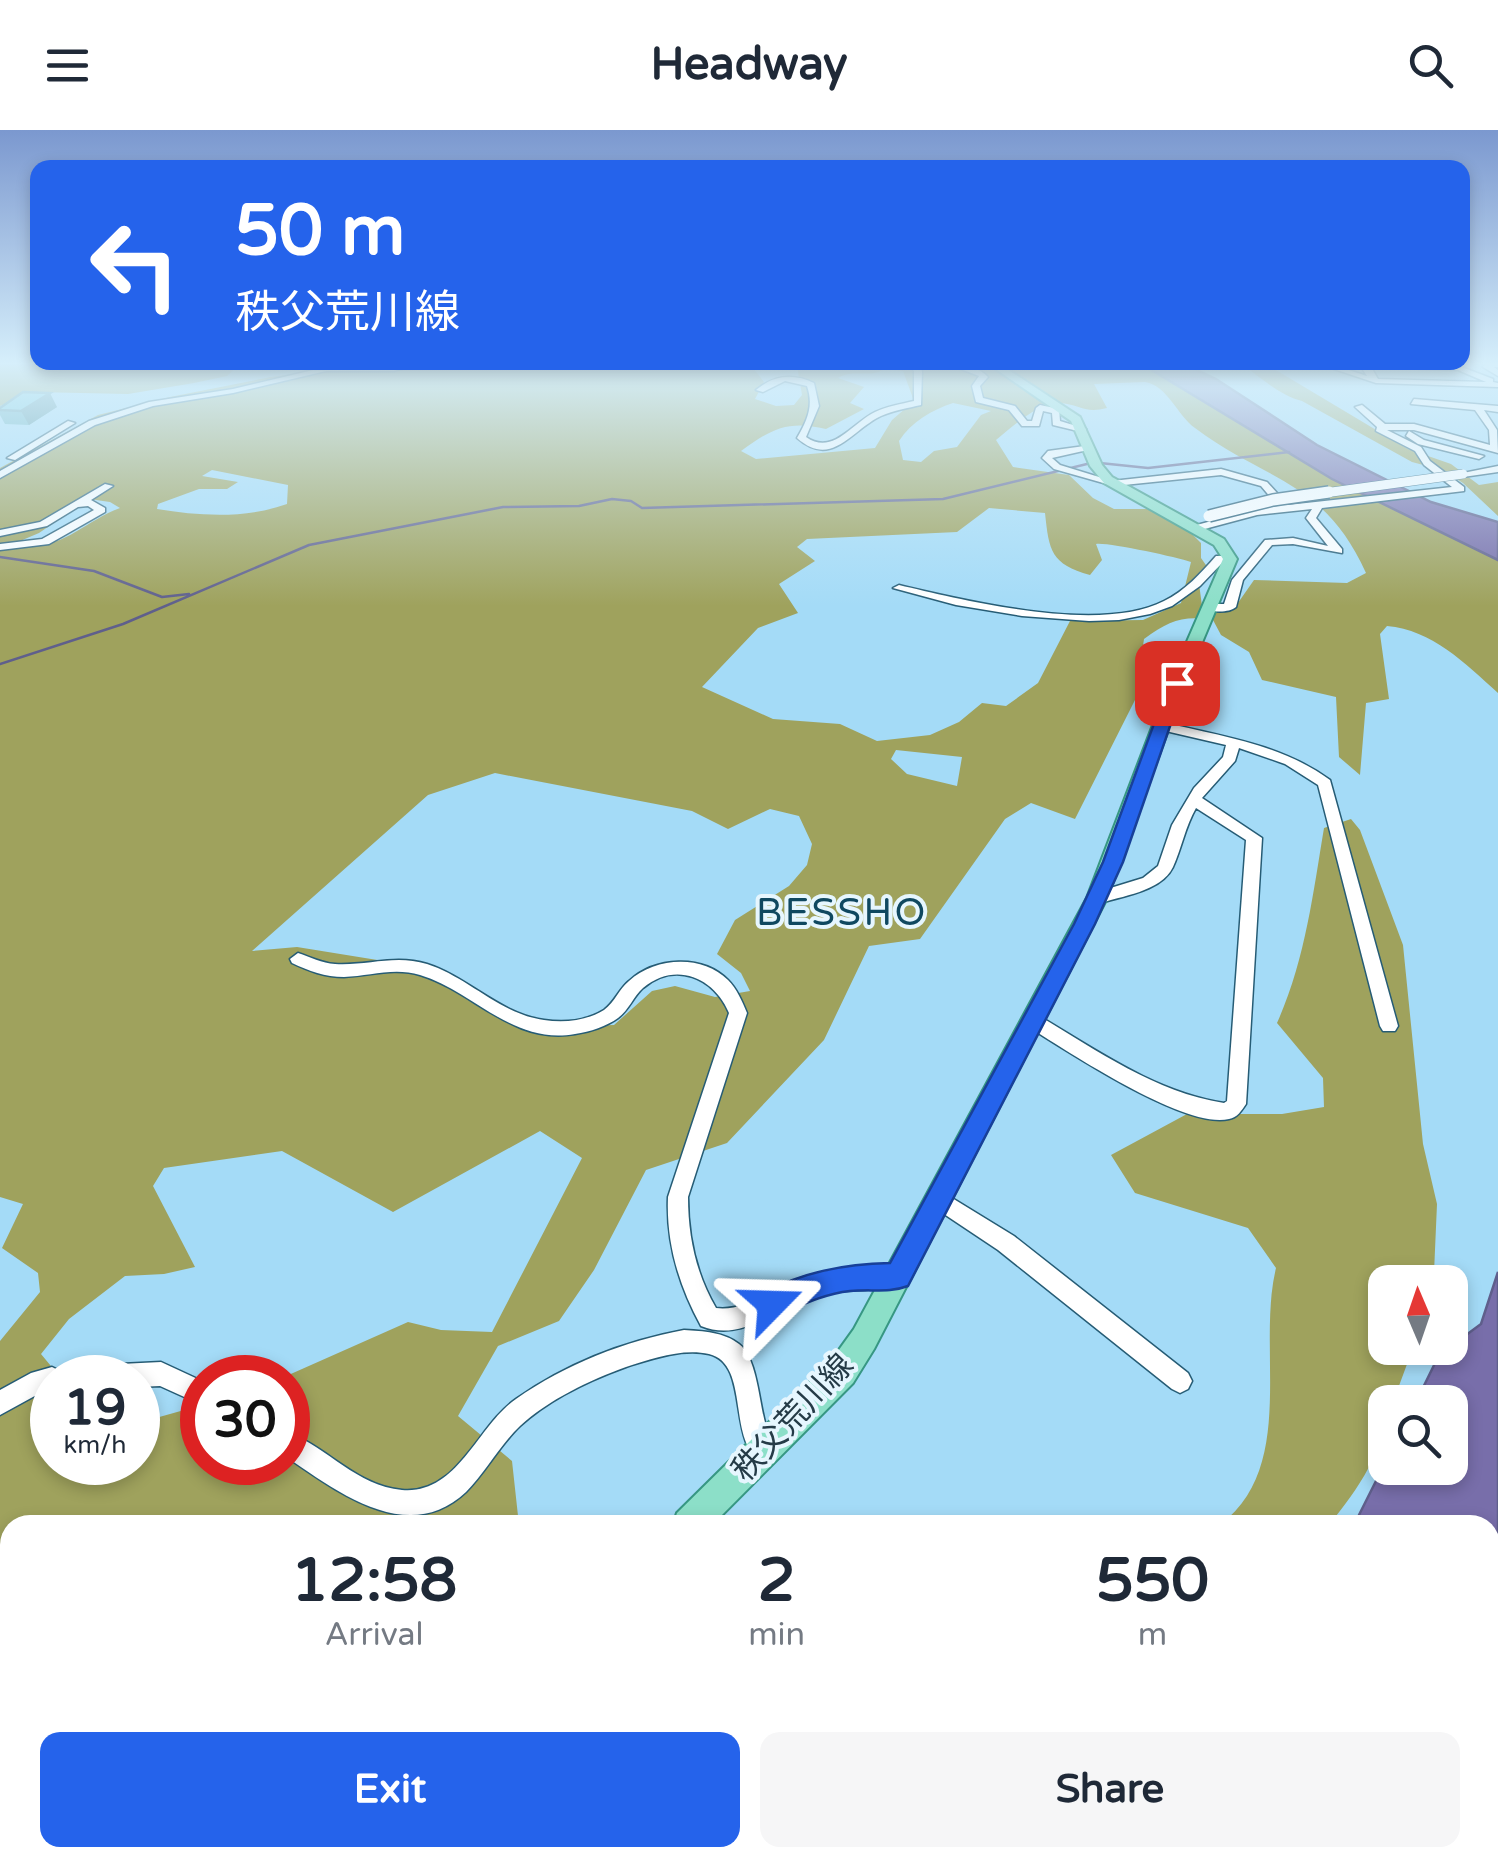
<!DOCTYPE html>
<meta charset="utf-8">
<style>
:root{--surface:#fff;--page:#f6f6f7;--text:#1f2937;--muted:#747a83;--accent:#2563eb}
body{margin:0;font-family:"Varela Round","Noto Sans JP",sans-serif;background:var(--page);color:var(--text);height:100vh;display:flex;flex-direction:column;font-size:38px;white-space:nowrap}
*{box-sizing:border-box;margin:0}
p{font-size:32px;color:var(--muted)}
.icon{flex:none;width:55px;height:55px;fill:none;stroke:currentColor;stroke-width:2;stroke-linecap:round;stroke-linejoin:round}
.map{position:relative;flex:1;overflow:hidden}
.panel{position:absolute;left:0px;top:1385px;width:1500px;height:352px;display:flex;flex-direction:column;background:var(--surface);border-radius:30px 30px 0 0;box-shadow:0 5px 15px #0003}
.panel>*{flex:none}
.guide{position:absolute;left:30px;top:30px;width:1440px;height:210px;border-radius:20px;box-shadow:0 5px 15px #0003;background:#2563eb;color:#fff;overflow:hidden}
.needle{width:65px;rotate:358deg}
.fabs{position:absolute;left:1368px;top:1135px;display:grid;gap:20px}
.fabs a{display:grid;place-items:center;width:100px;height:100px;border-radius:20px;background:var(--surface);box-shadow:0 5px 15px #0003;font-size:50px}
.speed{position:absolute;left:30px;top:1225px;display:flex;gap:20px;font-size:50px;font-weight:700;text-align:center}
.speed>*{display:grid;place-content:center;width:130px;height:130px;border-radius:50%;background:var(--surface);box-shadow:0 5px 15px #0003;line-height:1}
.speed small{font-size:25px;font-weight:400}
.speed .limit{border:15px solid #d22;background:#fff;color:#111}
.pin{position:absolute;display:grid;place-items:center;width:85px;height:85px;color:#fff;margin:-42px;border-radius:20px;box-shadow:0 5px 15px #0006}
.me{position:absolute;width:110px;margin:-55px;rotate:68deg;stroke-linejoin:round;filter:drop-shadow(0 0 8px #0008)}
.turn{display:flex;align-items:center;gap:35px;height:210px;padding:0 40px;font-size:45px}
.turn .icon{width:130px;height:130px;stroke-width:2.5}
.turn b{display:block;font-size:70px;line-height:85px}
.eta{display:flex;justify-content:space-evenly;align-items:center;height:170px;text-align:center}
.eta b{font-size:60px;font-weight:700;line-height:70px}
.primary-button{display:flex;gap:20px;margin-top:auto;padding:20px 40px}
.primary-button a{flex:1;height:115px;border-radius:20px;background:var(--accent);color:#fff;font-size:40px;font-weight:700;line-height:115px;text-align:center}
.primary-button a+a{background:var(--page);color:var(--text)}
header{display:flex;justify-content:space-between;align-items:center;height:130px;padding:0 40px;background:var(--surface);font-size:45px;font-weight:700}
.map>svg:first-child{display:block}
.forest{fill:#9fa25d;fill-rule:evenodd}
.water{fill:#786eaa;stroke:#5f5f8c;stroke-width:2.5}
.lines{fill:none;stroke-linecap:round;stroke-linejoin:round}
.stream{stroke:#5f5f8c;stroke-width:2.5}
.river{fill:#786eaa;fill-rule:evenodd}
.minor-casing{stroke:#265c75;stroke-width:3}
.major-casing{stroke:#379783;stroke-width:4}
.minor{fill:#fff;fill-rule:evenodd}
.major{fill:#8cdfc8;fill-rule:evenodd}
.minor-bridge-far1-casing{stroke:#265c75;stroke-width:10;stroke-linecap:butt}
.minor-bridge-casing{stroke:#265c75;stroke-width:14;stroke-linecap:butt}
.minor-bridge-far1{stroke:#fff;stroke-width:9}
.minor-bridge{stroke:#fff;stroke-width:11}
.wall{fill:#5dadbb}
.shaded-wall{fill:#4c8d99}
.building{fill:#6cc9da;stroke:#4c8d99;stroke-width:2.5}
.route{fill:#2563eb;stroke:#184099;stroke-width:2.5}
.labels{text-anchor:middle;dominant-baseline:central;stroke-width:8;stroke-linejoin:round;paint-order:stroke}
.street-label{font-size:32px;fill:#253b47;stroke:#e6f6fe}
.quarter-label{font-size:38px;letter-spacing:2.5px;fill:#0f4860;stroke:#e6f6fe}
</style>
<header><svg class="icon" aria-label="menu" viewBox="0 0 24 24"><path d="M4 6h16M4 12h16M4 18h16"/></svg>Headway<svg class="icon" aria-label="search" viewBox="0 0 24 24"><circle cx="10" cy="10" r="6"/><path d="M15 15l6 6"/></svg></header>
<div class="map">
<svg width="1498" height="1736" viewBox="0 0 1498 1736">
<rect width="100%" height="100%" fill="#a4dbf7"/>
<path class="forest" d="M0,233H241L227,246L194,253L128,264L35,262L0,276Z
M416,233H760L750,234L764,252L755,269L776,276L794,275L802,265L797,236L782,233H1140L1332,349L1498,430V563C1465,533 1432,500 1387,496L1380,504L1389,569L1366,573L1360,645L1339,627L1336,567L1262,550L1249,522L1221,505L1213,490C1183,485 1169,491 1144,509L1135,570L1075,689L1031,673L1005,689L920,809L869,816L824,910L727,1013L646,1040L594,1140L559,1191L498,1216L458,1286L512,1331L519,1395H10V1728H288L283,1736H0V1211L40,1162L38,1143L2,1118L23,1074L0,1067V338L98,285L170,267L271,247L332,239L373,242ZM884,239L903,241L914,271L892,290L875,318L756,329L741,321C772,298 789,290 826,299L864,279L850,273L864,257L838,248C853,238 870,249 884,239ZM1145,252C1168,256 1177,285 1195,298C1267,352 1324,350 1366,443L1347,453L1254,450L1233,480L1214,483L1202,476L1198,446L1208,438L1201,428V413L1189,401L1147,379H1114L1093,368L1069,345L1013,337L996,310C1012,297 1040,271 1059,273C1080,274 1084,284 1107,278L1094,254ZM953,273L991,281L981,285L957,317L934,321L921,332L903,330L899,311C911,292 932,280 953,273ZM212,340L288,355L287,374C245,389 200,386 157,379L158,374L199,359H227L238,352L202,346ZM89,369L110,372L120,378C80,393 61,424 13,414L39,403ZM989,378L1045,383C1049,421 1051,434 1090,445L1102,430L1096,414C1107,412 1176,427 1191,432L1181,473L1143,490L1070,491L1038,553L1006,576L982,573L959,592L930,605L877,611L840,594L773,589L702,557L758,498L798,483L779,454L815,431L797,417L807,409L957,402ZM896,620L962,627L957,656L907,644L891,629ZM495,643L692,681L728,699L770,679L799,686L812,714L807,735L789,756L735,790L717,824L741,843L750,861L715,867L675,856L652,861L614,895L546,897L402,834L297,817L252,821L428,665ZM540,1001L582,1028L492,1202L441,1200L408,1192L284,1247L288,1248V1332H202V1275L138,1293V1332H52V1248L60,1247L41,1224L69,1189L125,1146L164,1144L195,1137L153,1056L164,1038L282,1021L393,1082Z
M1240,233H1264L1408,319L1451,334L1479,355L1498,352V386L1463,353L1442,340L1412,332L1302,271C1280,266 1259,246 1240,233Z
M1351,689L1360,700L1403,815L1423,1014L1437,1074L1434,1143L1432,1152H1385V1218H1413L1393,1272H1385C1385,1323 1359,1357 1329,1395H1220C1298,1336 1256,1220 1276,1138L1248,1098L1135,1063L1111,1025L1187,984H1282L1324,977L1323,948L1277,893C1305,831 1313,764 1324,698Z
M804,1728H961L957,1736H800Z"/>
<path class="water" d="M1140,233H1182L1216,249L1317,315L1431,372L1498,392V430L1332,349Z
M1498,1142V1433L1490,1443V1395H1354L1385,1333V1338H1450V1272H1416L1439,1225L1481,1194Z
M991,1728H1135L1129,1736H984Z"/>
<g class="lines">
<path class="stream" d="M1100,333L1148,338L1289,322
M0,427L94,441L162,467L189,464
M0,534L123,494L309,415L503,377L579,376L612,369L631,371L642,378L943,369L1091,333"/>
<path class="river" d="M1441,1728H1480L1483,1736H1443Z"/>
<defs>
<path id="minor" d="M410,233H422L394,241H326L233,263L153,276L95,295L0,348V341L89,291L149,272L233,259L326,237H394Z
M907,233H915L922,241L921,275C908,278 894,280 881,286C851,300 832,339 797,308C807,291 814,276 807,256L785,251L763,262L756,260C774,245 793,243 814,253L819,276L806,307C833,326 852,293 875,282C887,276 901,274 914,271V241Z
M945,233C958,232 979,237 988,247L980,256L983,268L1015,276L1027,291H1032L1036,278L1040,275L1059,279L1060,291L1086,299L1082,302L1053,295L1052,283L1043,281L1039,296H1022L1009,280L976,272L972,256L979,246Z
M1316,233H1327L1367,246L1363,240L1364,233L1459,236L1493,249V252L1498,253V257L1376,253ZM1371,237L1458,240L1486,252L1378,249Z
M1486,233H1498V237H1494L1498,240V246L1483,237Z
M1414,269L1498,276V282L1484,280L1497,300L1498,323L1414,300H1387L1421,317L1430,331L1464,357V361L1322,378L1316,388L1342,419V423L1293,414L1272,415L1243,450L1236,477C1229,483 1211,483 1204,477L1210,474H1224L1232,450L1265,410L1293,408L1328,416L1306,388L1312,379L1257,385L1197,401L1192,398L1193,396L1256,379L1278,376L1261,356L1221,345L1114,356L1054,339L1042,328L1048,321L1092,315V319L1052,328L1060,335L1112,351L1221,339L1267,352L1288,375L1452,357L1424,335L1415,321L1376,301L1377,297L1355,277L1362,275L1385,294H1414L1490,315L1489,300L1475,280L1411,274Z
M68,291L75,293L15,330L7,328Z
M1409,301L1424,310L1484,326L1479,329L1418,314L1406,306Z
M1498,336V342L1463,347L1458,344Z
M105,354L113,356L91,370L105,378V382L49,414L0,420V414L42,409L94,380L88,376L78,377L47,396L0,406V400L40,392Z
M1216,426H1230L1235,429L1223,432L1200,456L1172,476L1150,484L1119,490L1089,491L1022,486L956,475L893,458L899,455C967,471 1100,504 1164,471C1185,461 1201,443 1216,426Z
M1162,592C1220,606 1281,614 1330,650L1398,896L1395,901H1383L1380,896L1318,655L1285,634L1239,618L1235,631L1202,668L1262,708L1246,974C1242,980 1237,988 1229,989C1185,1000 1066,920 1027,896L1024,891L1027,886H1039C1098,921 1155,962 1224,973L1227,971L1246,710L1196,678C1185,697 1182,717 1173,737C1161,762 1121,766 1097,774L1089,768L1091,764L1143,748L1158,736L1172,695L1194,658L1223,627L1226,615L1157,599L1155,596Z
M298,823C310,827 322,833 335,834C367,836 395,824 427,834C468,847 500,884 544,890C564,893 586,891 604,880C615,872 619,859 629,851C655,827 702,824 728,850C737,859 742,871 747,883L688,1067C688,1106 696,1144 716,1178C748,1182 774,1156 804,1147C834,1138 866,1137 898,1136L906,1139L909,1146L906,1153C882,1163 846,1158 819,1164C779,1173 745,1214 701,1196C679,1156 666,1113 668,1067L729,883C714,847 675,831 643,858C633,867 629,880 618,888C607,896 590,902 575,904C512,915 475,862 420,845C394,837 370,846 344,847C325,847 309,841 292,833L290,829Z
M939,1060L1014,1106L1188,1243L1192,1251L1188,1259L1180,1263L1172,1259L998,1120L932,1076L929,1069L932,1062Z
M684,1200C703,1201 724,1202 739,1214C758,1228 759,1277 767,1299C769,1306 774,1313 777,1321L774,1330L765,1333C725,1317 752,1234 709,1224C682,1218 651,1229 626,1237C590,1250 548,1270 520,1296C499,1316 486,1342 466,1362C409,1416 339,1363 288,1328V1302C328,1318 357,1356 402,1360C458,1365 477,1296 516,1269C566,1234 625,1211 684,1200Z
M161,1232L202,1251V1275L160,1256L138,1257V1248H69L72,1240L80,1236Z
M52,1237L60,1241L63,1248H52V1260L42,1262L0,1285V1260L31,1243Z
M513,1728H543L542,1736H512Z"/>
<path id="major" d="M987,233H998L1080,287L1102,335L1112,347L1224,409L1237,429L1185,553L1107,768L874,1219L853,1253L712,1395H673L677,1383L831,1231L854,1199L1087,768L1169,553L1223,429L1214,415L1104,353L1090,336L1071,291Z
M326,1728H370L366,1736H322Z"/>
</defs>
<use href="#minor" class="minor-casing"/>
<use href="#major" class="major-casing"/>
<use href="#minor" class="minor"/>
<use href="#major" class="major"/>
<defs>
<path id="minor-bridge-far1" d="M1310,365L1463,344"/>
<path id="minor-bridge" d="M1209,386L1273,370L1329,362"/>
</defs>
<use href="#minor-bridge-far1" class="minor-bridge-far1-casing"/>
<use href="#minor-bridge" class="minor-bridge-casing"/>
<use href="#minor-bridge-far1" class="minor-bridge-far1"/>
<use href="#minor-bridge" class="minor-bridge"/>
</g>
<path class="wall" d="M57,277L29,295L5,294L0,285V278Z"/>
<path class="shaded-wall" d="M50,263L57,277L29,295L21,281Z"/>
<path class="building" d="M23,262L50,263L21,281L0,280V278Z"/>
<linearGradient id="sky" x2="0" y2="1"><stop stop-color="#7b98cf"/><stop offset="0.49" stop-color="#d6effb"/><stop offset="1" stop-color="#d6effb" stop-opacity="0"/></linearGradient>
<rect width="1498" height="476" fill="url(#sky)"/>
<path class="route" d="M1177,548L1185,553L1123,732L1095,794L908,1156C890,1163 870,1159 850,1161C822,1164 798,1177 772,1188L761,1184L757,1174L761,1164C803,1142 844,1134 890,1133L1074,794L1103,732L1169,553Z"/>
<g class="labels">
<g class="street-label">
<text transform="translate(793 1288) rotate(-47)">秩父荒川線</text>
</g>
<g class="quarter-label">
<text x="842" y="783">BESSHO</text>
</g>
</g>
</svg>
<div class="fabs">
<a><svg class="needle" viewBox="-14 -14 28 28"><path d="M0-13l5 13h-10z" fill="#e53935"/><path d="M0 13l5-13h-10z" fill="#747a83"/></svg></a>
<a><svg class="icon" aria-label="search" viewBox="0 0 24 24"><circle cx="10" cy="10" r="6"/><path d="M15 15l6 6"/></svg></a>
</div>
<div class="speed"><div>19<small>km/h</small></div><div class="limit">30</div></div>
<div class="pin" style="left:1177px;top:553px;background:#d93025"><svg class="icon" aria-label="arrive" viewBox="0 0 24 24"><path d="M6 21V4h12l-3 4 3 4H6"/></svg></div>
<svg class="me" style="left:772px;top:1174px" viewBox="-20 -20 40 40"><path d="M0-17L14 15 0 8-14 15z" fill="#2563eb" stroke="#fff" stroke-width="4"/></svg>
<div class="guide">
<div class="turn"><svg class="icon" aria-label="left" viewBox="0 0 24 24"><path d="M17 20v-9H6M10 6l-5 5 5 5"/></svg><div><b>50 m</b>秩父荒川線</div></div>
</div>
<section class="panel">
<div class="eta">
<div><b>12:58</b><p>Arrival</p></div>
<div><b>2</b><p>min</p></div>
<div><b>550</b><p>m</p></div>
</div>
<div class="primary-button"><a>Exit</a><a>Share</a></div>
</section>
</div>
